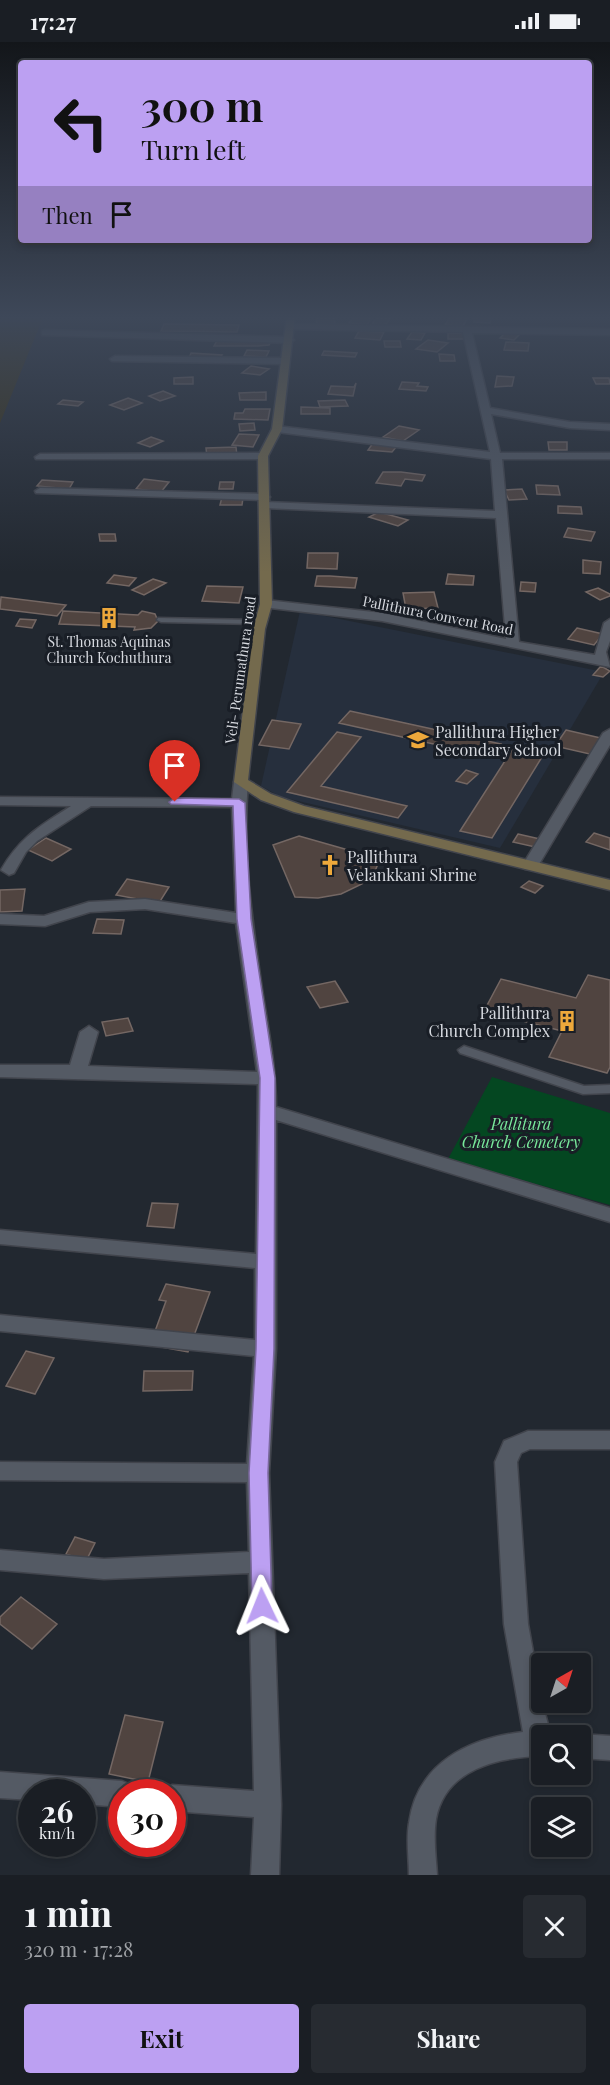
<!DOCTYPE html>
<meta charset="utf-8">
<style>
:root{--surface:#1a1e24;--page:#272b31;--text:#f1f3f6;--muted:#9fa2a6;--line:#383c41;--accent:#bca0f2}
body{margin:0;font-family:"Playfair Display",serif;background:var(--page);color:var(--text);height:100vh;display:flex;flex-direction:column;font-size:22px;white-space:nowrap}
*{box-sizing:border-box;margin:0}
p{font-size:20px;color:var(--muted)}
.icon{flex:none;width:33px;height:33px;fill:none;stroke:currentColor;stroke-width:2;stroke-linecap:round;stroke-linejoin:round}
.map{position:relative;height:1833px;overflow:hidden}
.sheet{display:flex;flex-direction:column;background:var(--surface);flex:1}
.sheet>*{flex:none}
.top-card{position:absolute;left:18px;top:18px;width:574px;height:183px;border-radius:6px;box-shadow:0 3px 9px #0003,0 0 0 2px var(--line);background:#bca0f2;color:#111;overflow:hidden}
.needle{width:39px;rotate:39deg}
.controls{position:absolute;left:531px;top:1611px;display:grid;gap:12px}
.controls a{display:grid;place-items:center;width:60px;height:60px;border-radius:6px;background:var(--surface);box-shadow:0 3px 9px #0003,0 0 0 2px var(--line);font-size:30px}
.speed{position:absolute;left:18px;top:1737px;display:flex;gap:12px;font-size:30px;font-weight:700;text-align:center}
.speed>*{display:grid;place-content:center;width:78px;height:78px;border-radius:50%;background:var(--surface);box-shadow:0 3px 9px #0003,0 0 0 2px var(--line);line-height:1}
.speed small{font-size:15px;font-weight:400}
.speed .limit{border:9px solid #d22;background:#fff;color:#111}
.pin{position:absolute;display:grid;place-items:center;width:51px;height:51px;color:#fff;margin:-62px -26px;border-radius:50% 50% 50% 0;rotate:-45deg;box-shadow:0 0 6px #0007}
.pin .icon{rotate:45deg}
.me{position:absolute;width:66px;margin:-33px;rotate:358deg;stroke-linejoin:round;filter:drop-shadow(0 0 4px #0008)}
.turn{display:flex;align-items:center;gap:21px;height:126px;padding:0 24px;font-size:27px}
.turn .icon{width:78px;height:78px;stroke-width:2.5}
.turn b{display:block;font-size:42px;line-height:51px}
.then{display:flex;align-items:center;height:57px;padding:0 24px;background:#0003;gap:12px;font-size:22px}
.round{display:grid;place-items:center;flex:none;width:63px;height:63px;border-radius:6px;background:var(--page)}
.overview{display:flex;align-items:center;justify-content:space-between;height:102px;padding:0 24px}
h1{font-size:36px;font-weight:700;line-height:45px}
.primary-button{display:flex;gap:12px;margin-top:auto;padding:12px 24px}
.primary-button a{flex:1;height:69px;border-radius:6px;background:var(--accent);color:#111;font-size:24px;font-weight:700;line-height:69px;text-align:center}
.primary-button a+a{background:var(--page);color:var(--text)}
.status{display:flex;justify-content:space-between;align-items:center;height:42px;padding:0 30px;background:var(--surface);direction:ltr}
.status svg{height:16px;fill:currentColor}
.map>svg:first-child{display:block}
.built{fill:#262f3d}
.green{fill:#044721}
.sand{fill:#372e0e}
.building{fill:#504440;stroke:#746763;stroke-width:1.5}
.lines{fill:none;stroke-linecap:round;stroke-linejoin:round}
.service-casing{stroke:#41444c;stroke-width:3}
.minor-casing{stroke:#41444c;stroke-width:3}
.secondary-casing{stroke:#41444c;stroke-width:3}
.service{fill:#545a64;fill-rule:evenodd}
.minor{fill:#545a64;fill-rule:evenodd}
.secondary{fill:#746a4d;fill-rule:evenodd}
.route{fill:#bca0f2;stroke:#7a689d;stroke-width:1.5}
.labels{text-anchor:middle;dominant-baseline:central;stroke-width:6;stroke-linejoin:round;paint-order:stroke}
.far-street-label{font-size:14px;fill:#d6d9df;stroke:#191e26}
.far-poi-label{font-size:14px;fill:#d6d9df;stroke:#191e26}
.poi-label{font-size:16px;fill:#d6d9df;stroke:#191e26;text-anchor:start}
.park-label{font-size:16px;font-style:italic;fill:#78e99b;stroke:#191e26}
</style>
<div class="status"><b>17:27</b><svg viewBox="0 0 49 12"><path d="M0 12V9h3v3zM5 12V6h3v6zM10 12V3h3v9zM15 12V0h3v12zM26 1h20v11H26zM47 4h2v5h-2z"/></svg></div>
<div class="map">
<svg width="610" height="1833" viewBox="0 0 610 1833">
<rect width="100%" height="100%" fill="#222830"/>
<path class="built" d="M300,569L604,630L500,806L281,755L261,744Z"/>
<path class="green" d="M492,1035L610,1071V1163L448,1117Z"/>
<path class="sand" d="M0,273H44L0,381Z"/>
<path class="building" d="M451,273H461L469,274L463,284L445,283Z
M474,273H491L490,281L474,280Z
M354,274L371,276L367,283L349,281Z
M316,276H334L335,282H317Z
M376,276L390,277L384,285L371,284Z
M164,282L239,283L237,290L161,289Z
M359,289L384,290L380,298L355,296Z
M507,289L521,291L514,298L500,296Z
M412,290L425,291L421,298L407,297Z
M448,291H465L466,297H448Z
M218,297L271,299L269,303L258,304H214Z
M428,298L448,301L437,310L416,307Z
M384,299H400L401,305H385Z
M506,300L529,301L528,309L504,308Z
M247,308L269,309L266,315L244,314Z
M324,309L357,311L355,315L322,313Z
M191,311L222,313L219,317L189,316Z
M439,312L454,313L455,319H440Z
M251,324L269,327L260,333L242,331Z
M497,334L514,335L512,344L495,345Z
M193,335V342H174V336Z
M593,336H609L610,342H596Z
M402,340L419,341L417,344L428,345L426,349L399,347Z
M356,341L353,354L328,352L331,344L354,345Z
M163,349L175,354L160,359L149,354Z
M266,350V358H240L239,351Z
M128,356L142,361L124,368L110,363Z
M63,358L83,360L78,364L58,362Z
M345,358L348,364L320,365L318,359Z
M301,365L330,366V372H301Z
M245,367H270L268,378L234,377L235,371H243Z
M254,381L255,388L240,389L239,382Z
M399,384L419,388L403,399L383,395Z
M239,392L259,393L253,405L232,403Z
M151,395L163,399L150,405L138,401Z
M548,400H567V408H549Z
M373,401L397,404L392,410L368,408Z
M236,405L237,414L207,415L206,406Z
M383,430H401L425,433L422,439L405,437L401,444L376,441Z
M144,437L169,440L161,450L136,447Z
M42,438L73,440L69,447L37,444Z
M220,440H234L233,447H219Z
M536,443L558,444L560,453L537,452Z
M522,447L527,457L509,458L504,448Z
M222,455L243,456L242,463H220Z
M558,464L581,465L582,472L558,471Z
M379,470L408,478L398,484L369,475Z
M568,486L595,490L591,499L564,495Z
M99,492H115L116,499H100Z
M308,511H338L337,527L307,526Z
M583,518L601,520L600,532L583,531Z
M448,532L474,534L473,543L446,542Z
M114,533L136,536L129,544L107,541Z
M317,534H330L357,536L355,546L315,544Z
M153,537L166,541L144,553L132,548Z
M521,540L536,541L535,550L520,549Z
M207,544L243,545L239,561L202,559Z
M598,546L610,552V554L600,558L586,550Z
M434,550L438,566L406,567L403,551Z
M1,555L66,563L57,574L0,567Z
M63,569L138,573L142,569L155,572L158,579L151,586L134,588L135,585L59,582Z
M20,577L36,578L32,586L16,584Z
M577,586L603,592L594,603L568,597Z
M601,624L610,629L603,635L593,633Z
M350,669L501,702L492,715L339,681Z
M272,678L301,682L289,707L259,703Z
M566,688L605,697L594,713L555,704Z
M337,690L361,695L321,744L407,764L398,776L287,750Z
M512,708L542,715L492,796L460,789Z
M466,728L478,732L467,742L456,739Z
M594,791L610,796V808L586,800Z
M518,792L540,797L535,805L513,800Z
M299,794L380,817L375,829L362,842L341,852L318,856L295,855L273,803Z
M46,796L71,807L52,819L28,808Z
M127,837L169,845L159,861L116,853Z
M529,839L543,844L535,851L521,845Z
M25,847L22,869L0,870V848Z
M97,877L124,878L121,892L93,891Z
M588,933L610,938V1025L607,1031L549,1015L562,989L484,969L501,937L576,956Z
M335,939L348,960L320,966L307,945Z
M128,976L133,989L106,994L102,980Z
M152,1161L178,1162L174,1186L147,1184Z
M166,1242L210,1250L188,1310L150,1303L166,1259L159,1258Z
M26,1309L54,1316L35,1352L6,1344Z
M144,1329H193L192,1348L143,1349Z
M75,1495L95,1501L86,1519L66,1512Z
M21,1555L57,1582L32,1607L0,1582V1575Z
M125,1673L163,1680L148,1740L109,1732Z"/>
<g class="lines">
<defs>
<path id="service" d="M158,576L261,578L265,580L261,582L161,580L157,578Z
M464,1004L584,1044L610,1043V1051L583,1052L460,1011L458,1008Z"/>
<path id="minor" d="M290,282L610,287V293L472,291L490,366L570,380L610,382V388L570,386L491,372L500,411H610V417H502L519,600L595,613L604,581L610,577V599L606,610L610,625L382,579L262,565V559L266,558L382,571L506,597L496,476L265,466L259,463L265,460L495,469L491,417L277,390L272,387L277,384L490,410L463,290L287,287L286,285Z
M45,288L289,295L294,298L289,301L42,293V289Z
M115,314L284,316L289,319L284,322L112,319L110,317Z
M40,412L263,411L268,414L263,417H36L35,415Z
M40,446L265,452L270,455L265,458L36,451L35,449Z
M610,687V703L538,824L535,827H525L522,824L603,691Z
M241,736L248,740C242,808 252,879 262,947C268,986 276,1025 276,1065L610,1166V1180L276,1078V1307L269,1431L281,1763L279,1833H251L254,1775L172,1769V1750H161L163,1747L172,1743L254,1749L249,1531L104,1537L0,1528V1508L104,1517L249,1510L247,1440L0,1438V1420L247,1422L254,1314L0,1289V1273L255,1298V1226L0,1202V1188L256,1212L258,1042L0,1035V1023H70L80,990L89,984L98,990L88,1024L257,1030L236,881L145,867L90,870L45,884L0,882V872L44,874L89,860L145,857L236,871L232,765L91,764L37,799L26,810L14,831L9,833L1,828C20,795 40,784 71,764L0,763V755L232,757L234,740Z
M528,1389H610V1407H530L521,1411L517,1420L528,1582L542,1660L551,1694H542V1714C498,1715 445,1727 436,1777C433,1796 436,1815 437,1833H409C409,1816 406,1798 409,1781C417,1721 469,1696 523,1690L504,1582L495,1420L504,1399Z
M580,1692L610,1694V1718L580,1716V1694H575Z
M0,1730L122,1739L131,1743L135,1750H122V1765L82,1762V1750H32V1758L0,1756Z"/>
<path id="secondary" d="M287,273H295L282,387L268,414L272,562L265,587L248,738L271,752L304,764L610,838V848L294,770L261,758L234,740L253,587L260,562L258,414L272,387Z"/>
</defs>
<use href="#service" class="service-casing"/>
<use href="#minor" class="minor-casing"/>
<use href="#secondary" class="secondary-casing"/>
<use href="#service" class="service"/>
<use href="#minor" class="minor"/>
<use href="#secondary" class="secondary"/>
</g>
<linearGradient id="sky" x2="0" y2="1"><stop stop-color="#13161a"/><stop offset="0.52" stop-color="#3e4859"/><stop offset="1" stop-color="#3e4859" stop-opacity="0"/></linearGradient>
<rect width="610" height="530" fill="url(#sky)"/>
<path class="route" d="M175,756L239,757L245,761L251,877L275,1036L274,1307L268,1431L272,1564L269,1570L262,1573L255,1570L252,1564L249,1431L256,1307L260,1036L237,877L233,764L171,762L169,760Z"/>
<defs>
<symbol id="building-bare" viewBox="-9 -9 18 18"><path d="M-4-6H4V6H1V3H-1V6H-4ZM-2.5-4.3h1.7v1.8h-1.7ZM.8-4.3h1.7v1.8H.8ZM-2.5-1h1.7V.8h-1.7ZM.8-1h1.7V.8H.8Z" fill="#eda83b" stroke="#191e26" stroke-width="2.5" paint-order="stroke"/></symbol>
<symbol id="school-bare" viewBox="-9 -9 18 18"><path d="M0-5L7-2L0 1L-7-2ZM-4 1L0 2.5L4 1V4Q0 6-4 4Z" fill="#eda83b" stroke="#191e26" stroke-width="2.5" paint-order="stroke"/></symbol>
<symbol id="church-bare" viewBox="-9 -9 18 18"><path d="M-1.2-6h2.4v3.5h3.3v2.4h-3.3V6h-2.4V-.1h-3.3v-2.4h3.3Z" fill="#eda83b" stroke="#191e26" stroke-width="2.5" paint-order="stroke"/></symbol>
</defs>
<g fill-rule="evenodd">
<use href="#building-bare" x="94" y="561" width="30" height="30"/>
<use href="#school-bare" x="403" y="683" width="30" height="30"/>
<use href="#church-bare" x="315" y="808" width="30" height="30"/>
<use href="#building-bare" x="552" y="964" width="30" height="30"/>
</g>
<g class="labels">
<g class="far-street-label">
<text transform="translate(438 573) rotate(11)">Pallithura Convent Road</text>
<text transform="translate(240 628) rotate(-82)">Veli- Perumathura road</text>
</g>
<g class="far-poi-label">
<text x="109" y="599">St. Thomas Aquinas<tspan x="109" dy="16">Church Kochuthura</tspan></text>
</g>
<g class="poi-label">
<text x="435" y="689">Pallithura Higher<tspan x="435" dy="18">Secondary School</tspan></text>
<text x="347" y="814">Pallithura<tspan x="347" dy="18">Velankkani Shrine</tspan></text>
<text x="550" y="970" text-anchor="end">Pallithura<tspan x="550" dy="18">Church Complex</tspan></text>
</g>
<g class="park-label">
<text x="521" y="1081">Pallitura<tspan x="521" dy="18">Church Cemetery</tspan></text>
</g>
</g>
</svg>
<div class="controls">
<a><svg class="needle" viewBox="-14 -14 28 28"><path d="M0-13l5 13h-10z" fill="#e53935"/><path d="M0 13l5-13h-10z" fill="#9fa2a6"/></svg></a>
<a><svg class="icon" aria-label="search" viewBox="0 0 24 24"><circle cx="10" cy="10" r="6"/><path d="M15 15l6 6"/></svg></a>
<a><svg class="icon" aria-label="layers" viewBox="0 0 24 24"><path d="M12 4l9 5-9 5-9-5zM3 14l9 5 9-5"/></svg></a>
</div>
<div class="speed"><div>26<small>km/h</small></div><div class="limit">30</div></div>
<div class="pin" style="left:175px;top:760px;background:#d93025"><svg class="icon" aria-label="arrive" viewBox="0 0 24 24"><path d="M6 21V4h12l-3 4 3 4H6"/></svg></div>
<svg class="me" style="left:262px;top:1564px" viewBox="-20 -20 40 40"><path d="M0-17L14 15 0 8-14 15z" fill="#bca0f2" stroke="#fff" stroke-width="4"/></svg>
<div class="top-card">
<div class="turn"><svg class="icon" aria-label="left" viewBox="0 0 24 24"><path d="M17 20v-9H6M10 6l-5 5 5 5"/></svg><div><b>300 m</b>Turn left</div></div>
<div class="then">Then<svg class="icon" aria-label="arrive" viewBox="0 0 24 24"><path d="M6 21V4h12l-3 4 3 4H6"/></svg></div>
</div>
</div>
<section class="sheet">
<div class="overview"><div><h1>1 min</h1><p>320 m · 17:28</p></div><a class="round"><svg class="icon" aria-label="close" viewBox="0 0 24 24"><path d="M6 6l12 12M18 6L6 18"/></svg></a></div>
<div class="primary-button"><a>Exit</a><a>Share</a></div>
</section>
